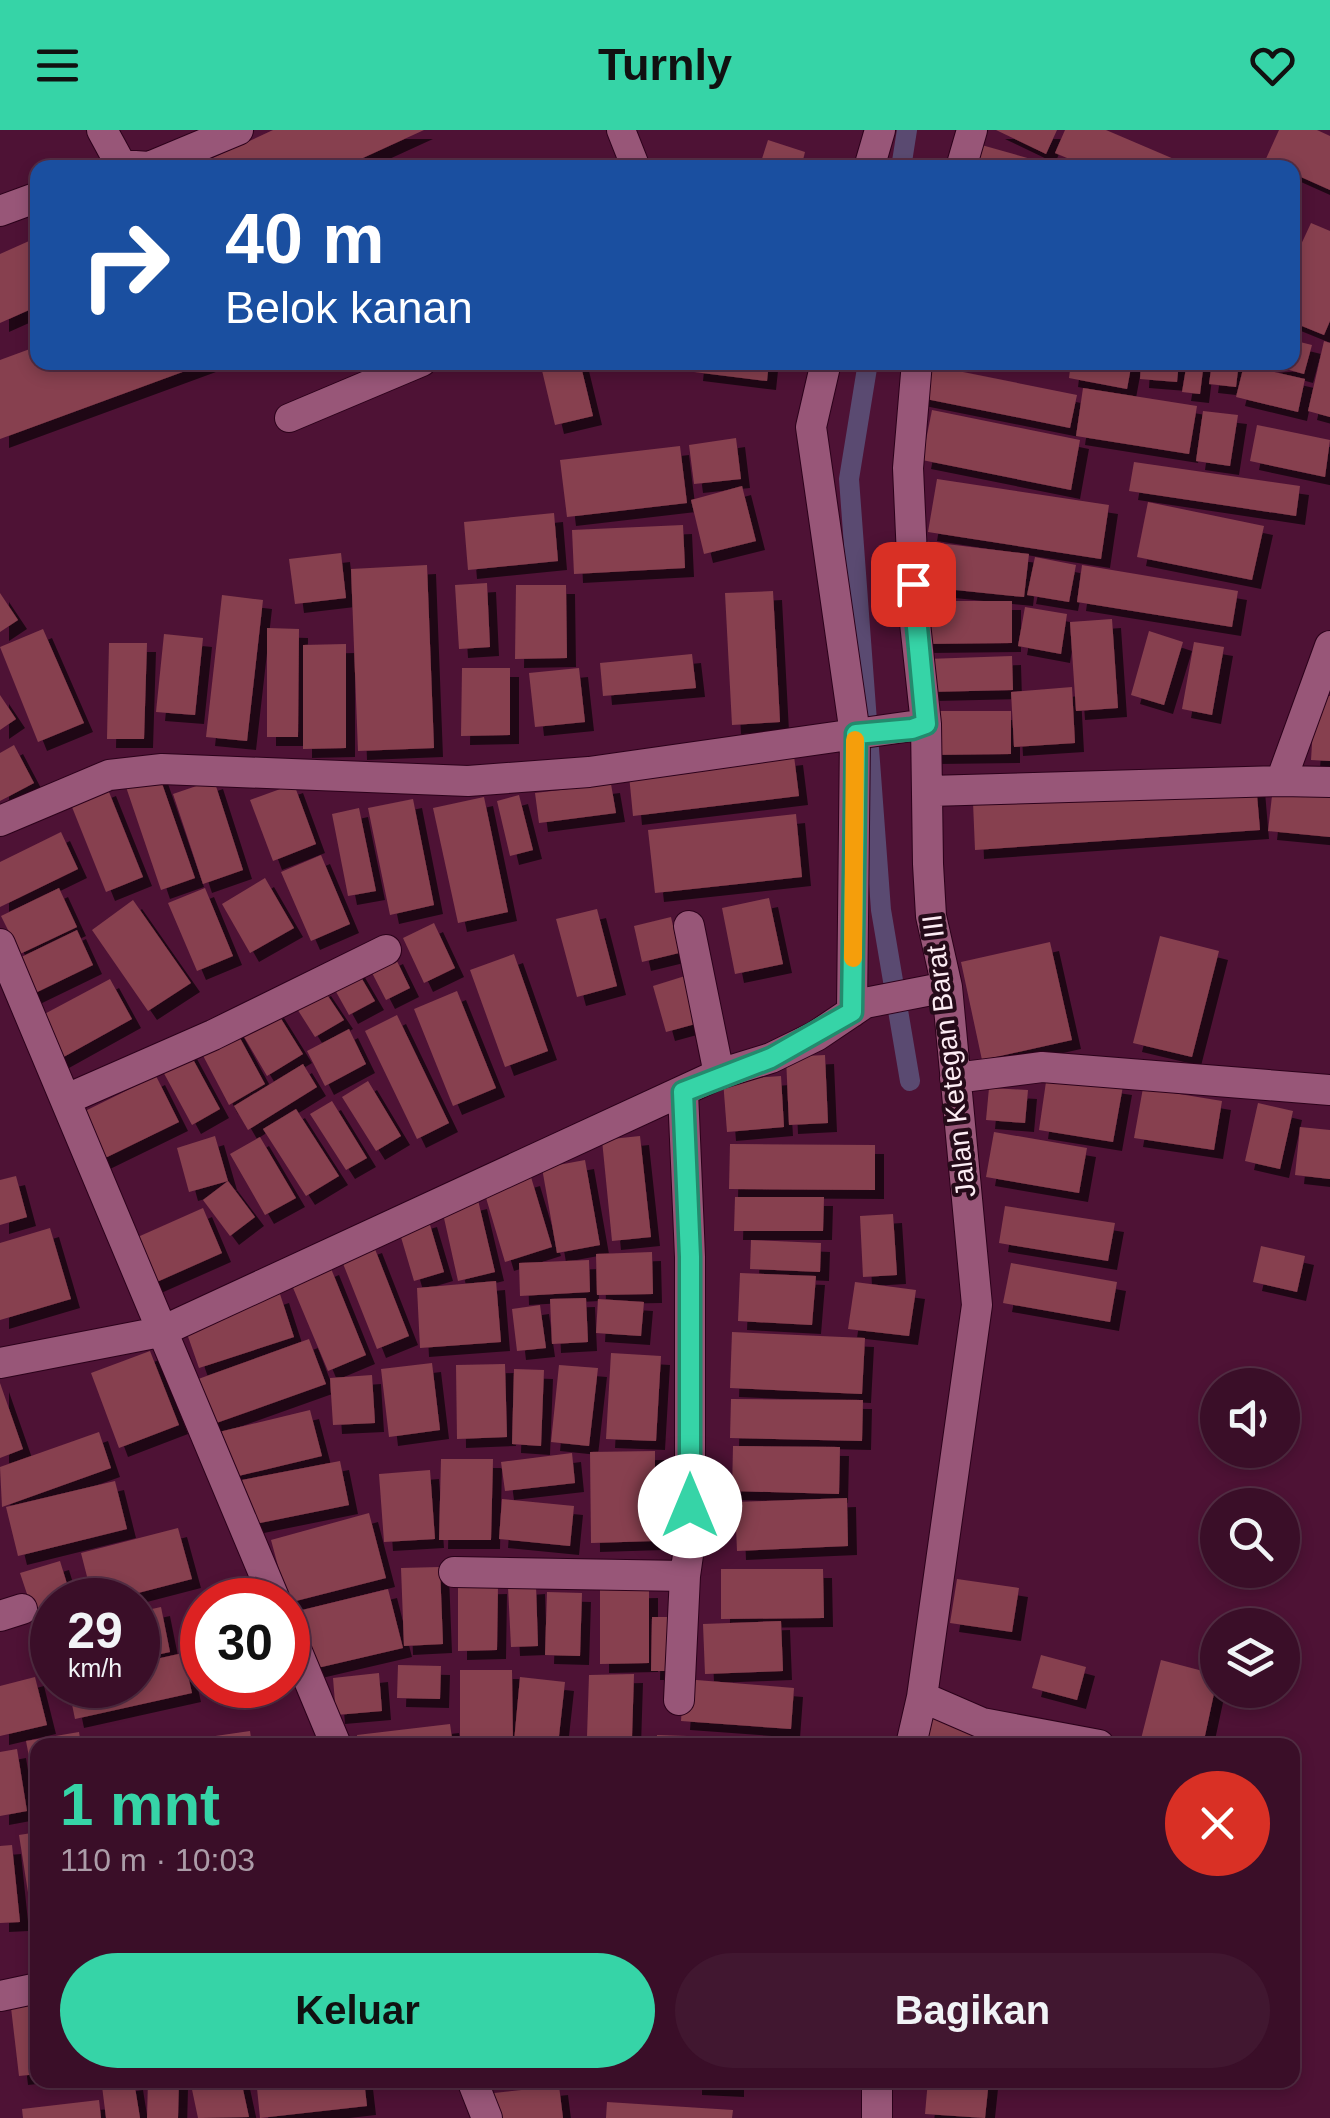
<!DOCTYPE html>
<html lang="id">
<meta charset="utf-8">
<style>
:root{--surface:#3a0e28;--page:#411730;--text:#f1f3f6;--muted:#ab9ca8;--line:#542e45;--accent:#36d4a7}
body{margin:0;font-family:Arial,sans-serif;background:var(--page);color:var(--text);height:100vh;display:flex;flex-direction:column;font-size:38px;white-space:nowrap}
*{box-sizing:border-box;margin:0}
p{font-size:32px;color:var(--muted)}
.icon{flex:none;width:55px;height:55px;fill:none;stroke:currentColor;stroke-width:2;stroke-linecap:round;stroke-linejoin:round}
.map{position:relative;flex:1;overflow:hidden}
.panel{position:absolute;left:30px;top:1608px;width:1270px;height:350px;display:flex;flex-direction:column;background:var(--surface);border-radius:20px;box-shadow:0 5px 15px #0003,0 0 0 2px var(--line)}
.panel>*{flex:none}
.hud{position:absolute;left:30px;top:30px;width:1270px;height:210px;border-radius:20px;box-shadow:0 5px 15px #0003,0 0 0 2px var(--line);background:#1a4fa0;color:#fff;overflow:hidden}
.controls{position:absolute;left:1200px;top:1238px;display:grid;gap:20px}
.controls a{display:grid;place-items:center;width:100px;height:100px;border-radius:50%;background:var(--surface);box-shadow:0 5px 15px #0003,0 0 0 2px var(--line);font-size:50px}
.speed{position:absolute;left:30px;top:1448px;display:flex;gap:20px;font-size:50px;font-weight:700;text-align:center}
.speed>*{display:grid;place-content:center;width:130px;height:130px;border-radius:50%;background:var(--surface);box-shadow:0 5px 15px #0003,0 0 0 2px var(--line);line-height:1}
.speed small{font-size:25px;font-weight:400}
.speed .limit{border:15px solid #d22;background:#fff;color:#111}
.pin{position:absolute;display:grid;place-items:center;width:85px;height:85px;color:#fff;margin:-42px;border-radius:20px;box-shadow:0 5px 15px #0006}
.me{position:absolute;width:110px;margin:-55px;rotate:0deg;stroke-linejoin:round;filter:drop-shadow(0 0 8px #0008)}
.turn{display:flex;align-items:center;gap:35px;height:210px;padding:0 30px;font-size:45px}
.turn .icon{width:130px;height:130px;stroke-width:2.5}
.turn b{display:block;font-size:70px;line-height:85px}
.round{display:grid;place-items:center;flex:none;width:105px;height:105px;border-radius:52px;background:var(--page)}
.head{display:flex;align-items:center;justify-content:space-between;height:170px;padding:0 30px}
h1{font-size:60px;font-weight:700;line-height:75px;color:var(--accent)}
.cta{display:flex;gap:20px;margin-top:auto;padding:20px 30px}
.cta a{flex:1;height:115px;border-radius:60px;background:var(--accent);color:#111;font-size:40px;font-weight:700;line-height:115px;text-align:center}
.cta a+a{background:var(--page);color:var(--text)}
header{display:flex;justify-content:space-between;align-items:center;height:130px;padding:0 30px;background:var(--accent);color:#111;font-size:45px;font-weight:700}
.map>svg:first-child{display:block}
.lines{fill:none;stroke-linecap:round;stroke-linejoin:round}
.stream{stroke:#5a4a71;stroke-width:20}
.building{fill:#87404f;filter:url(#shadow)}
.lane-casing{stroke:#2c021b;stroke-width:30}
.street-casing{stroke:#2c021b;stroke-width:32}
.lane{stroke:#985678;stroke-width:28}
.street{stroke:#985678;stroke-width:30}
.route-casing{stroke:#238a6d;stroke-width:25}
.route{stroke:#36d4a7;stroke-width:18}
.slow{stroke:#f59e0b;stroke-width:18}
.labels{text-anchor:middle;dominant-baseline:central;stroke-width:8;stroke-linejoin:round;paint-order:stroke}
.street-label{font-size:28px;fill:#fcecf3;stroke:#250b19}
</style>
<header><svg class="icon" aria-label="menu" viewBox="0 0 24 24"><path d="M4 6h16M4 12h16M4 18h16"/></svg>Turnly<svg class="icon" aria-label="heart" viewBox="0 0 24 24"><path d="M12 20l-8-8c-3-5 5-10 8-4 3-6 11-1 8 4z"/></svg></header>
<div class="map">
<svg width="1330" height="1988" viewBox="0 0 1330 1988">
<defs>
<filter id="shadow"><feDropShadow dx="9" dy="9" stdDeviation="0" flood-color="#0009"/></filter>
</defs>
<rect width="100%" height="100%" fill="#4e1235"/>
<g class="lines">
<path class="stream" d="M901,38L907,0
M868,232L849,349L881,780L910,951"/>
</g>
<path class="building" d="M273,0H424L341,38H191Z
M996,0H1057L1046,24Z
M1065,0H1106L1195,38H1091L1055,23Z
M1279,0H1317L1330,6V60L1292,43V38L1265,31Z
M768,10L805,22L801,38H759Z
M978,14L1056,36V38H971Z
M1311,93L1330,101V191L1324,205L1292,192V134Z
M38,107V176L0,193V124Z
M1292,210L1312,215L1304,244L1267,234L1292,232Z
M1324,211L1330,213V287L1308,281Z
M38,216V232L207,233L0,309V230Z
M540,232H580L593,286L555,295Z
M695,232H769L767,251L694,242Z
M1071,232H1132L1127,259L1069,248Z
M1141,232H1179L1177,252L1140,249Z
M1187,232H1204L1200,264L1182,262Z
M1212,232H1239L1236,257L1209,254Z
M923,234L1077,265L1070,298L916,267Z
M1244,235L1305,249L1298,282L1236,267Z
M1083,258L1197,276L1189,324L1076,306Z
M932,280L1080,310L1071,360L922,330Z
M1203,281L1238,285L1230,336L1196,331Z
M1257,295L1330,310L1325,347L1250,331Z
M736,308L741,349L694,354L689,315Z
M680,316L687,373L567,387L560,330Z
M1134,332L1300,356L1296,386L1129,361Z
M937,349L1109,375L1101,429L928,402Z
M742,356L756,411L704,424L691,370Z
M1148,372L1264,396L1252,450L1137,427Z
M554,383L558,431L468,440L464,392Z
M683,395L685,438L574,444L572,400Z
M922,411L1029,424L1024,467L917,456Z
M341,423L346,468L295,474L289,429Z
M1035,427L1076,435L1069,472L1027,465Z
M427,435L434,618L358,621L351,439Z
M1082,435L1238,461L1232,497L1077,472Z
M487,453L490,517L459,519L455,455Z
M516,455H566L567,528L515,529Z
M773,461L780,592L732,595L725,463Z
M0,463L18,490L0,502Z
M222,465L263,470L247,611L206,607Z
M921,471H1012V513L921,514Z
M1025,477L1067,484L1061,524L1018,516Z
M1112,489L1118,578L1076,581L1070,492Z
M267,498L299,499L298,607H267Z
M43,499L84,593L38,612L0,517Z
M1149,501L1183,512L1164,575L1131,565Z
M164,504L203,508L195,585L156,582Z
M1194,512L1224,517L1212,585L1182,579Z
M109,513H147L144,609H107Z
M346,514V618L303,619V515Z
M692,524L696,558L603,566L600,533Z
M1012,526L1013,560L928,562L927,529Z
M462,538H510V605L461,606Z
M579,538L585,592L535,597L529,543Z
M1072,557L1075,613L1014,617L1011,562Z
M0,565L16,589L0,600Z
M1315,565L1330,566V631L1311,630Z
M930,581H1011V624L930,625Z
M14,615L34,653L0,671V623Z
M794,626L799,666L633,686L629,645Z
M158,642L195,748L161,760L125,654Z
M214,650L243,740L203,754L173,664Z
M1256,653L1260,700L975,720L973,672Z
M294,654L316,714L273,731L250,670Z
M611,654L616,683L539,693L535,663Z
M107,657L143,747L106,762L70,672Z
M1273,657L1330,663V707L1268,701Z
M519,665L533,720L510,726L497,671Z
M484,667L508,782L458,793L433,678Z
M413,669L434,775L390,785L368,678Z
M359,678L376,761L348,766L332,684Z
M796,684L802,747L655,763L648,700Z
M61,702L78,739L0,777V732Z
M321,725L350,794L311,811L281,742Z
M265,748L294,798L250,823L222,774Z
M59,758L77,797L20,824L1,786Z
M205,758L233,826L197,841L168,773Z
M769,768L783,834L735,844L722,778Z
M133,770L191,853L148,881L92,800Z
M597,779L617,856L577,867L556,789Z
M671,787L679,823L642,832L634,796Z
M434,793L455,838L424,853L403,808Z
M77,800L93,835L27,867L11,832Z
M1160,806L1219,821L1192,927L1133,913Z
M1050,812L1072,910L982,930L961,832Z
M514,824L548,921L505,937L470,840Z
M394,825L410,858L386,870L369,837Z
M355,837L375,871L349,885L330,851Z
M685,846L699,893L666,902L653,856Z
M110,849L132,889L60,929L37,888Z
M322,857L344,890L315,907L294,874Z
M457,861L496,958L453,976L414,879Z
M275,879L303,924L267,946L240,900Z
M397,885L449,993L417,1009L365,901Z
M234,897L265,954L229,975L198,916Z
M349,899L366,934L325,956L307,921Z
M188,920L220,979L192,995L160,936Z
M825,925L828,993L789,995L786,927Z
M303,934L317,957L248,1000L234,976Z
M1047,945L1123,956L1113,1012L1039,1000Z
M156,946L179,992L99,1031L77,985Z
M781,946L784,997L727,1002L723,950Z
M368,951L401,1006L376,1021L342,967Z
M989,958L1028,960L1025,993L986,990Z
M1143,958L1222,971L1214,1020L1134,1008Z
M332,971L367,1028L346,1040L310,984Z
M1258,973L1293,981L1280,1039L1245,1031Z
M296,979L339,1046L306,1066L263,999Z
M1300,997L1330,1000V1049L1295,1045Z
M994,1002L1087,1018L1079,1063L986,1047Z
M215,1006L228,1051L189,1062L177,1018Z
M640,1006L651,1107L612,1111L602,1010Z
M260,1007L296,1068L265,1085L230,1024Z
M730,1014L875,1015V1060L729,1059Z
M585,1030L600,1115L557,1123L542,1038Z
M16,1046L27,1087L0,1095V1050Z
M531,1047L552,1117L505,1132L484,1061Z
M228,1051L255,1087L230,1106L203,1070Z
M735,1067H824L823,1101H734Z
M478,1070L495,1142L458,1151L442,1079Z
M1005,1076L1115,1093L1108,1131L999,1113Z
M203,1078L222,1123L150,1155L131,1110Z
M893,1084L897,1145L863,1147L860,1086Z
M428,1088L444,1142L414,1151L398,1097Z
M50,1098L71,1169L0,1190V1113Z
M751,1110L821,1113L820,1142L750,1139Z
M373,1114L409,1206L377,1219L340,1126Z
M1261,1116L1305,1126L1297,1162L1253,1152Z
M652,1122L653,1164L597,1165L596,1124Z
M589,1130L590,1162L520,1166L519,1133Z
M1011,1133L1117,1152L1110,1192L1003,1173Z
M330,1136L366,1225L328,1241L291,1153Z
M740,1143L816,1146L812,1195L738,1191Z
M496,1151L501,1212L420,1218L417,1158Z
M855,1152L916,1160L909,1206L848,1199Z
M280,1164L294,1207L199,1238L184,1195Z
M586,1168L588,1212L552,1214L550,1169Z
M598,1169L644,1172L641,1206L596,1203Z
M540,1175L546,1218L517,1221L512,1179Z
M732,1202L865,1208L862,1264L730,1258Z
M309,1209L326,1254L205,1297L190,1252Z
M150,1221L179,1295L119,1318L91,1243Z
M611,1223L661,1226L656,1311L606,1309Z
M432,1233L440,1300L389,1307L381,1239Z
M505,1234L507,1307L457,1309L456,1235Z
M559,1235L598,1238L589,1316L551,1312Z
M514,1239L544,1240L541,1316L512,1314Z
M372,1245L375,1293L333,1295L330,1248Z
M0,1253L23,1319L0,1328Z
M731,1269L863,1270L862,1311L730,1308Z
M310,1280L322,1326L230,1348L219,1302Z
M99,1302L111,1338L2,1377L0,1337Z
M733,1316L840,1317L839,1364L732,1361Z
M655,1321V1411L591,1413L590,1322Z
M572,1323L575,1353L505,1361L501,1332Z
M441,1329H493L491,1410H439Z
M340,1331L349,1375L250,1395L242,1350Z
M430,1340L435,1409L384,1412L379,1344Z
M115,1351L127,1399L18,1426L6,1377Z
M847,1368L848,1416L737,1421L735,1372Z
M502,1369L574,1376L570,1416L499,1409Z
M369,1383L386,1448L288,1473L271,1410Z
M178,1398L192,1449L111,1470H93L81,1423Z
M60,1431L72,1470H52V1495L39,1500L20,1443Z
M440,1437L443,1514L404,1516L401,1438Z
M721,1439H823L824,1488L721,1489Z
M957,1449L1019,1458L1012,1502L950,1493Z
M498,1455L497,1520L458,1521V1456Z
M536,1455L538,1516L511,1517L508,1457Z
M388,1459L403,1518L313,1539L298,1481Z
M649,1459V1533L600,1534V1460Z
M547,1462L582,1463L580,1526L545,1525Z
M161,1477L170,1522L138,1529V1482Z
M652,1487H678L677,1541H651Z
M781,1491L783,1541L705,1544L703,1494Z
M183,1523L192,1563L75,1589L68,1555H138V1533Z
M1041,1525L1086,1537L1077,1570L1032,1558Z
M1161,1530L1218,1545L1203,1615H1165L1141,1609Z
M398,1535L441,1536L440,1569L397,1568Z
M460,1540H512L513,1615H460Z
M379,1543L382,1581L336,1585L333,1548Z
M634,1544L632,1607H587L589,1545Z
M35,1547L47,1595L0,1606V1556Z
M520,1547L565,1552L558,1615L514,1612Z
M684,1549L794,1558L791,1599L681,1591Z
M928,1577L989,1600L982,1615H946L917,1604Z
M450,1594L453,1615H358L357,1605Z
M250,1601L252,1615H167V1613Z
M79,1602L81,1615H38L36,1664L26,1611Z
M657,1605L748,1608V1615H657Z
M17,1619L27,1681L0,1686V1622Z
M38,1702V1788H32L19,1705Z
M12,1715L20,1792L0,1793V1716Z
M38,1865V1944L19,1946L10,1869Z
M148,1950H179L178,1988H147Z
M190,1950H241L249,1987L198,1988Z
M318,1950H364L367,1976L260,1988L257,1958Z
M693,1950H735V1958L693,1956Z
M928,1950H989L985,1988L925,1984Z
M134,1951L140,1988H106L102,1956Z
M559,1956L563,1988H496L494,1963Z
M99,1970L101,1988H23L22,1979Z
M607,1972L733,1980L732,1988H606Z"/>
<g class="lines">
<defs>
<path id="lane" d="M621,0L636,38
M289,288L422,232"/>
<path id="street" d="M102,0L121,35L149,37L238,0
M869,38L880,0
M961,38L972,0
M0,81L38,67
M826,232L811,297L855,604L852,882
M1281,651L1330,652
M929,661L1281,651L1330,516
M0,691L109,645L162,639L468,651L589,642L926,594
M689,796L719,944
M0,814L275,1470
M955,948L1042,937L1330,960
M67,969L213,905L386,820
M0,1233L160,1202L719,944L771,928L816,906L865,873L947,857
M454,1442L685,1446L690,1411V1127L683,962
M0,1486L22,1479
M288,1500L336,1615
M922,1567L982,1593L1099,1615
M679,1570L685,1446
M911,1615L922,1567L977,1175L947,857L931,786L928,734L926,594L915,493L908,338L917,232
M0,1866L38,1858
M472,1950L487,1988
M877,1988V1950"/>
</defs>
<use href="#lane" class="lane-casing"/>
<use href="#street" class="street-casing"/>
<use href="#lane" class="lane"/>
<use href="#street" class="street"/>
</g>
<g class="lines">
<defs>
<path id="route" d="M690,1376V1127L683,962L771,928L852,882L856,604L912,599L926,594L913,454"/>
</defs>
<use href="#route" class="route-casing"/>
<use href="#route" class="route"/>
<path class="slow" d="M853,828L855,610"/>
</g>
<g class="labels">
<g class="street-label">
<text transform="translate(949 926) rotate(-97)">Jalan Ketegan Barat III</text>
</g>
</g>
</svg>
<div class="controls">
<a><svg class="icon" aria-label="sound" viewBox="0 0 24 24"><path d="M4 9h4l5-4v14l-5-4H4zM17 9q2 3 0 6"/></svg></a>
<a><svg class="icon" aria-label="search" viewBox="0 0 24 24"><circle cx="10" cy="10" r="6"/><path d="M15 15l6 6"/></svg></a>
<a><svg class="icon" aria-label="layers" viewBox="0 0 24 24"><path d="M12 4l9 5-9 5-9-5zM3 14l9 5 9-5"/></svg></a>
</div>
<div class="speed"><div>29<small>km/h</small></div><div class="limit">30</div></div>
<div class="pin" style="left:913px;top:454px;background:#d93025"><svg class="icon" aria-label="arrive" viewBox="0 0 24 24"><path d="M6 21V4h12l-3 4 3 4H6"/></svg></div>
<svg class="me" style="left:690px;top:1376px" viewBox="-20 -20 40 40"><circle r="19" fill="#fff"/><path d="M0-13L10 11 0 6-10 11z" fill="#36d4a7"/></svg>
<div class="hud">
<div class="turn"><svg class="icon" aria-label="right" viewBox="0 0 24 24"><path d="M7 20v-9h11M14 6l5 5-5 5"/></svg><div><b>40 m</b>Belok kanan</div></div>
</div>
<section class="panel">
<div class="head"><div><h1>1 mnt</h1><p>110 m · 10:03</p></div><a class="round" style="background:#d93025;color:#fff"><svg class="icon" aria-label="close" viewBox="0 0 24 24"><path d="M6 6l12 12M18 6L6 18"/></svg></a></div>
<div class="cta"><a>Keluar</a><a>Bagikan</a></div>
</section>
</div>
